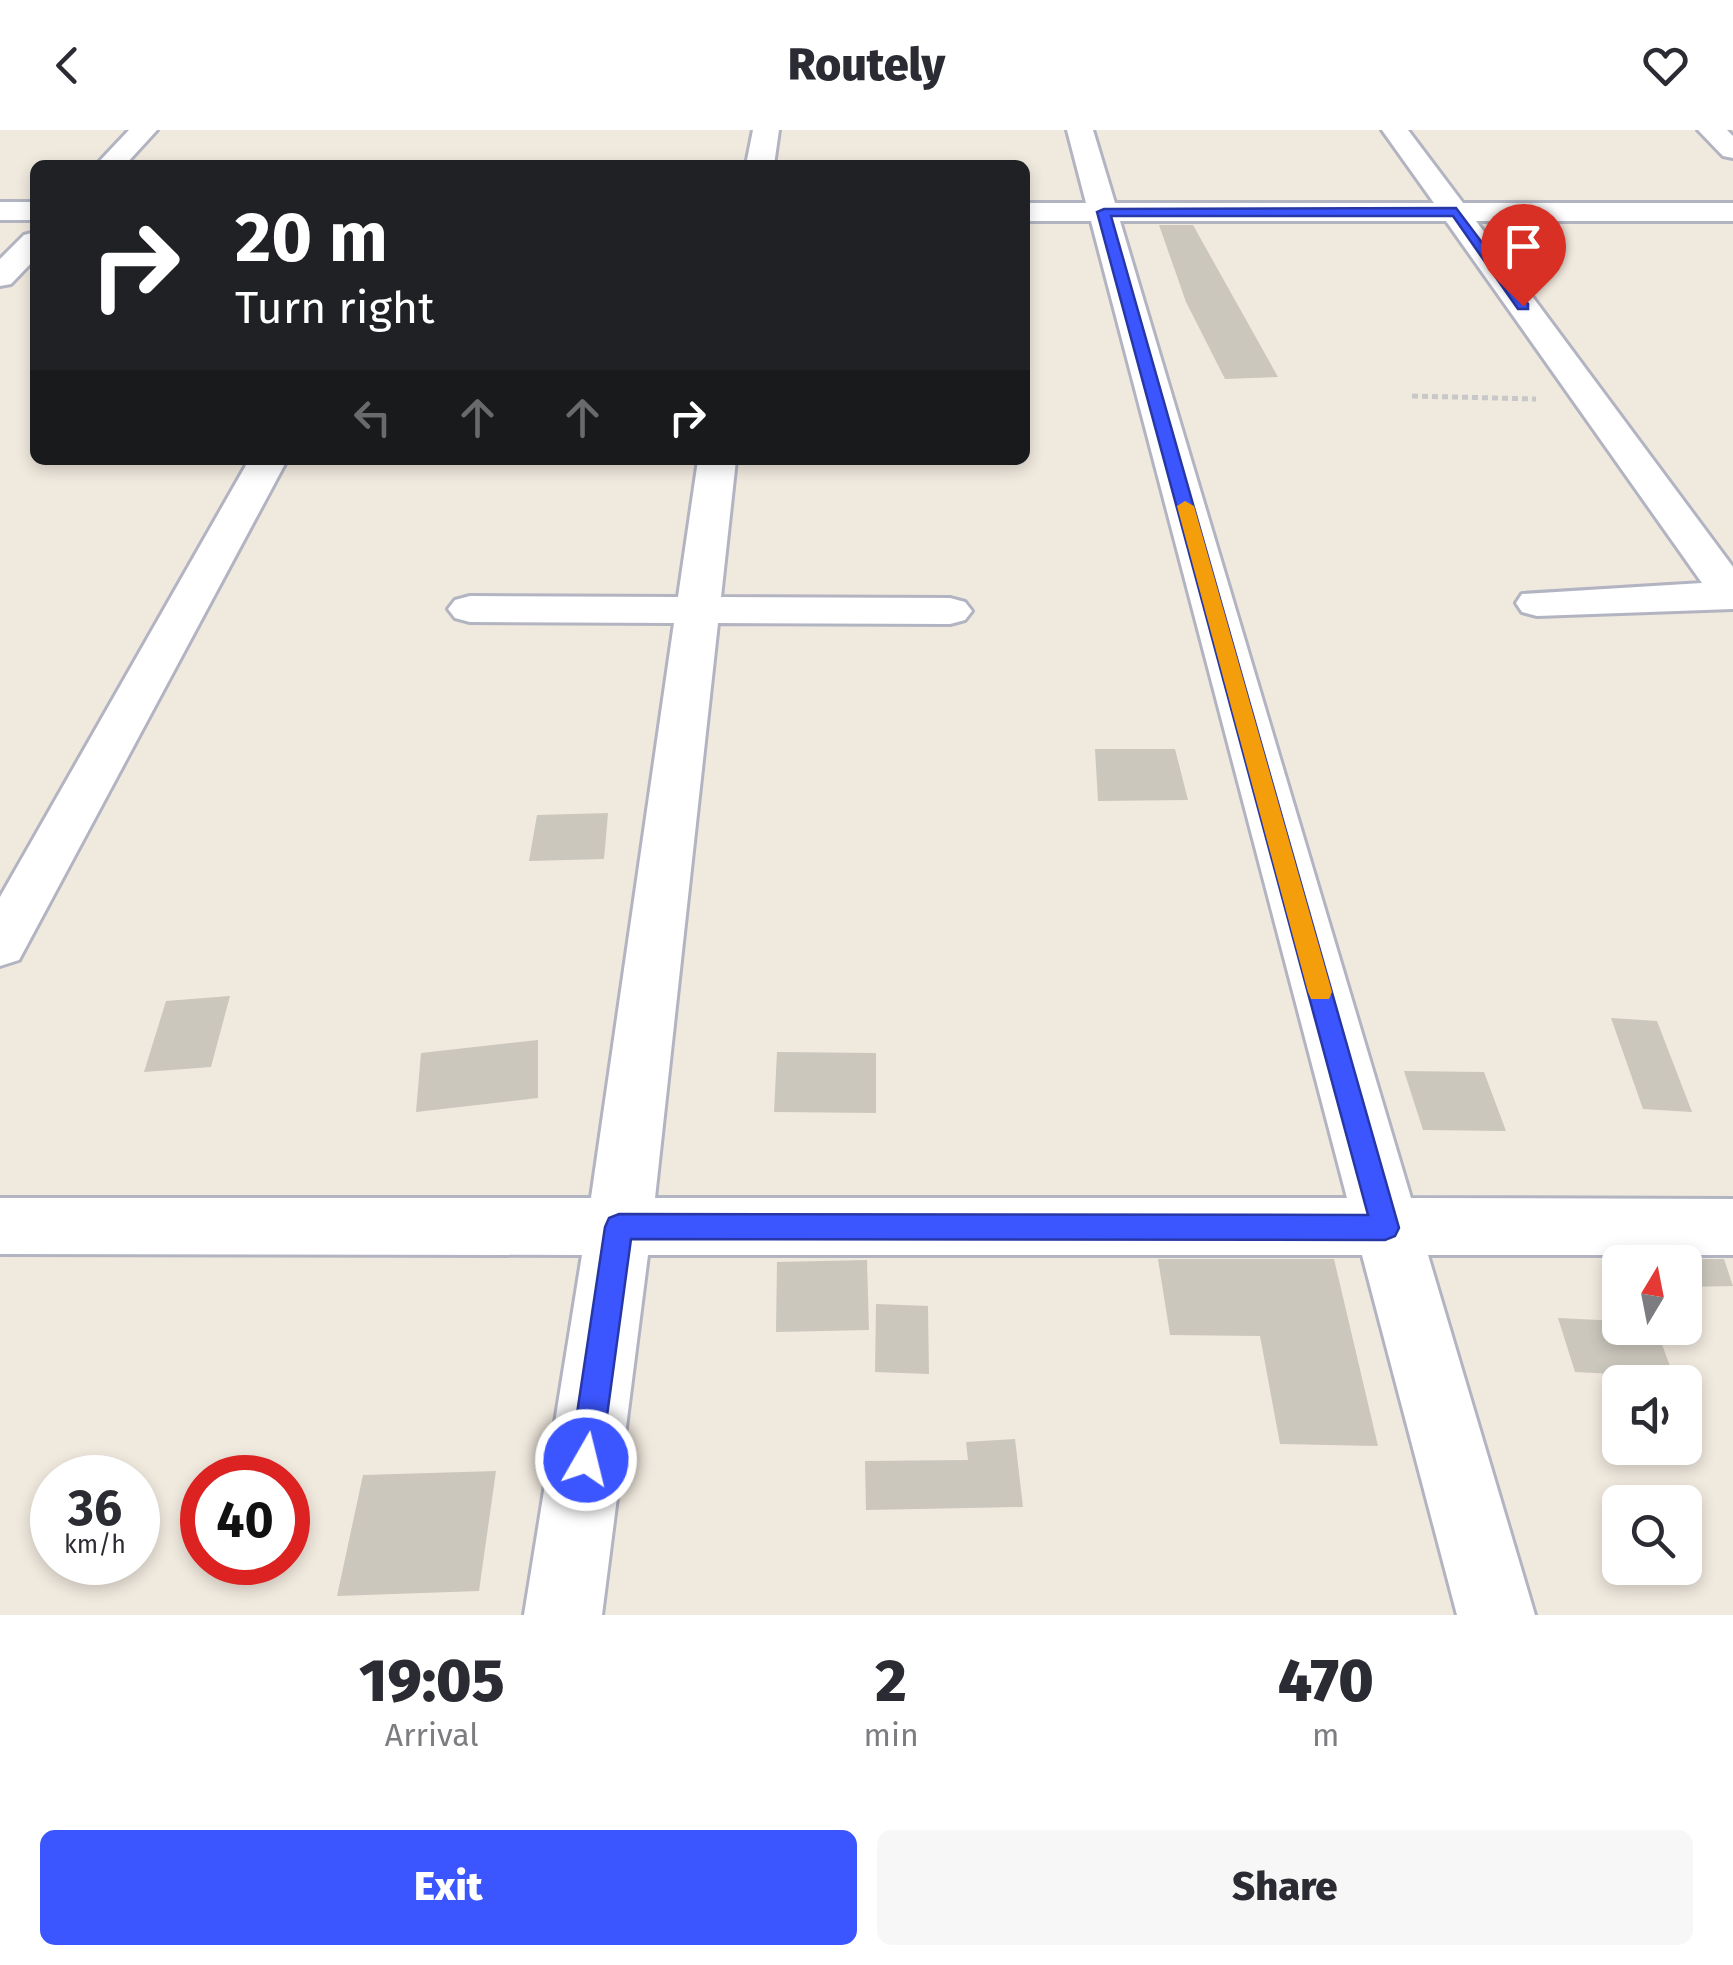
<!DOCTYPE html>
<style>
:root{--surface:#fff;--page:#f7f7f7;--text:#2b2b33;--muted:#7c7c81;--accent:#3c56ff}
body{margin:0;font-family:"Fira Sans",sans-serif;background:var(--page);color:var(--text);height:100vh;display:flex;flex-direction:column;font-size:38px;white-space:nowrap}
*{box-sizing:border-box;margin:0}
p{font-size:32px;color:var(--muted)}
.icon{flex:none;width:55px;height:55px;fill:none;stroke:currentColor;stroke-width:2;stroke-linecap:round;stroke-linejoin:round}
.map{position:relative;height:1485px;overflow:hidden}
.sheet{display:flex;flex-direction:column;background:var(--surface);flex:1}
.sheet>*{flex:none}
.hud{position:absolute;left:30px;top:30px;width:1000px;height:305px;border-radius:15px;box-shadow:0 5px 15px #0003;background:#202124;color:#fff;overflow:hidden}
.needle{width:65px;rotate:10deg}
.fabs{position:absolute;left:1602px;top:1115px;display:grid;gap:20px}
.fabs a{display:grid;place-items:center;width:100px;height:100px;border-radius:15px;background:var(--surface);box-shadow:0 5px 15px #0003;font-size:50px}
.speed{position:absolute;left:30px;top:1325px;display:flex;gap:20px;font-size:50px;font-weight:700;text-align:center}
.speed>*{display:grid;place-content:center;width:130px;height:130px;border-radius:50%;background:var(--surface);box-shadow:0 5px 15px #0003;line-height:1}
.speed small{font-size:25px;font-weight:400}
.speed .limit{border:15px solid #d22;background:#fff;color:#111}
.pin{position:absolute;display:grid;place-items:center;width:85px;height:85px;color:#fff;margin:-102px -42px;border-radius:50% 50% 50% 0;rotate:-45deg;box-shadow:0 0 10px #0007}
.pin .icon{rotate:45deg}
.me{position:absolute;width:110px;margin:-55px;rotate:8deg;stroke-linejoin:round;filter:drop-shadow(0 0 8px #0008)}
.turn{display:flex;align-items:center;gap:35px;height:210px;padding:0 40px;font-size:45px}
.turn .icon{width:130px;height:130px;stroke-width:2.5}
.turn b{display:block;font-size:70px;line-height:85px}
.lanes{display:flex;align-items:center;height:95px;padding:0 40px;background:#0003;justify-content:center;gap:50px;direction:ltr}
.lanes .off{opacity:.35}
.eta{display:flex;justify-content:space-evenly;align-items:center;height:170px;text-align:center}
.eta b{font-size:60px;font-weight:800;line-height:70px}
.action{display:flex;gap:20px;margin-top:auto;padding:20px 40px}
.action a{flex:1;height:115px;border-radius:15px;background:var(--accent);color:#fff;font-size:40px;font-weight:800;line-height:115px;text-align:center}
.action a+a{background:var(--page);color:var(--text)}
header{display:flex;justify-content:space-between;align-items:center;height:130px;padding:0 40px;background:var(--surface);font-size:45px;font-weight:800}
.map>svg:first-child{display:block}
.building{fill:#cbc7bd}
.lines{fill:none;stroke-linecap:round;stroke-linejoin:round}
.minor-casing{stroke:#b2b4c2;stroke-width:6}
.path{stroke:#c8c8c8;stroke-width:5;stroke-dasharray:6 4;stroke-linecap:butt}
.minor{fill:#fff;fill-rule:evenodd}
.route{fill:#3c56ff;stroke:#2738a6;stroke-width:2.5}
.slow{fill:#f59e0b}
</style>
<header><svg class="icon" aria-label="back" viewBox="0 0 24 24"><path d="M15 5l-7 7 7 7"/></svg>Routely<svg class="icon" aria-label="heart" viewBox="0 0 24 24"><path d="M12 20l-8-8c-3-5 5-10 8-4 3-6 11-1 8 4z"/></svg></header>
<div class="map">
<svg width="1733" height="1485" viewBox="0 0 1733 1485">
<rect width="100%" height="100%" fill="#f0e9de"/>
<path class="building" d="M1159,95H1193L1278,247L1225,249L1186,172Z
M1095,619H1175L1188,670L1098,671Z
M608,683L604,729L529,731L537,685Z
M230,866L211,937L144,942L166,871Z
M1611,888L1657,891L1692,982L1643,979Z
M538,910V968L416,982L421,923Z
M777,922L876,923V983L774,982Z
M1404,941L1484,942L1506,1001L1423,1000Z
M1158,1129H1334L1378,1316L1280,1314L1260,1206L1170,1205Z
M1620,1129H1724L1733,1156L1685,1157V1132H1622Z
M867,1130L869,1200L776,1202L777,1132Z
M876,1174L928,1176L929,1244L875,1242Z
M1558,1188L1620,1191V1198H1656L1674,1247L1575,1242Z
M1015,1309L1023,1377L866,1380L865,1331L968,1330L966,1312Z
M496,1341L479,1461L337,1466L363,1345Z"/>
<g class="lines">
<defs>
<path id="minor" d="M129,0H157L125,35H96Z
M753,0H779L774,35H746Z
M1067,0H1093L1115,73H1434L1382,0H1408L1463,73H1733V91H1476L1733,437V479L1537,486L1522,482L1516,473L1522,464L1702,453L1446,91H1120L1411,1068L1733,1069V1125H1428L1535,1485H1457L1362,1125H648L602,1485H524L582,1125L0,1124V1068H591L674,493L470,492L455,488L448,479L455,470L470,466L678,467L698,330H736L721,467L950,468L965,472L972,481L965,490L950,494L718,493L655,1068H1347L1091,91H1025V73H1086Z
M1698,0H1727L1733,6V28L1723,26Z
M0,72H35V90H0Z
M35,102V129L11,154L0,156V129L24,105Z
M249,330H287L19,830L0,836V767Z"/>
</defs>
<use href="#minor" class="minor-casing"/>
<path class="path" d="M1412,266L1536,269"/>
<use href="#minor" class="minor"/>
</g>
<path class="route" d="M1456,78L1528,174V179H1518L1453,86H1111L1399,1098L1395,1106L1385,1110L631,1109L601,1330L597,1341L586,1345L574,1341L570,1330L605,1097L609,1088L619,1084L1368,1085L1097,82L1104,79Z"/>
<path class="slow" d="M1185,371L1194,376L1332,862L1329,869H1311L1308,862L1177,376Z"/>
</svg>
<div class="fabs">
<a><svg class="needle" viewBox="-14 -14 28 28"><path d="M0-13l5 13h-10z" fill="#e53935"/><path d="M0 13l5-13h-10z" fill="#7c7c81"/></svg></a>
<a><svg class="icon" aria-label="sound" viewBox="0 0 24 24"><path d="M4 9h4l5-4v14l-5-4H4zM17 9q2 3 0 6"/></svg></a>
<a><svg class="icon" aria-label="search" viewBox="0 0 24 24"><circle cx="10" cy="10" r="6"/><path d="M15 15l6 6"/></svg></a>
</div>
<div class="speed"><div>36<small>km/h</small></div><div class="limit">40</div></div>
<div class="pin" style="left:1523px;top:176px;background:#d93025"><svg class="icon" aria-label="arrive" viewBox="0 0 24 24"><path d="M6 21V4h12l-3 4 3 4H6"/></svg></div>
<svg class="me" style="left:586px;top:1330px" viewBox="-20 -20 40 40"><circle r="17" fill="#3c56ff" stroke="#fff" stroke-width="3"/><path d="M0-11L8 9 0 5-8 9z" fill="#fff"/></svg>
<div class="hud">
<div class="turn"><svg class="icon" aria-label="right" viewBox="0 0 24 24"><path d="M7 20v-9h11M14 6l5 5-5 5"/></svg><div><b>20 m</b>Turn right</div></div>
<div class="lanes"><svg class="icon off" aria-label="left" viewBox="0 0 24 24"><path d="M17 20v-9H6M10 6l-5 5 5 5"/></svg><svg class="icon off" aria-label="ahead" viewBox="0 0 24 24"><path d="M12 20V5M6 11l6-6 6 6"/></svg><svg class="icon off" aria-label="ahead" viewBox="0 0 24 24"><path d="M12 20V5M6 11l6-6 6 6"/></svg><svg class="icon" aria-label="right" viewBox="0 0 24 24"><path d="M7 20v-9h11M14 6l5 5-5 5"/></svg></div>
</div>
</div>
<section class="sheet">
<div class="eta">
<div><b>19:05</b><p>Arrival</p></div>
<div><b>2</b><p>min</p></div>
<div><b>470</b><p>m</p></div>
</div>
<div class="action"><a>Exit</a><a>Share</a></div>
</section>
